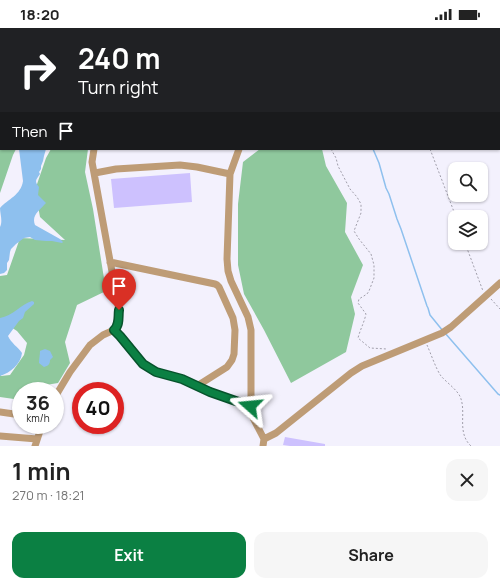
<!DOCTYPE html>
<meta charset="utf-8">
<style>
:root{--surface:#fff;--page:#f6f6f6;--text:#222;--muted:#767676;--accent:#0b8043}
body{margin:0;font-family:Manrope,sans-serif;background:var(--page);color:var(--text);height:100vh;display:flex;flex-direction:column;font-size:15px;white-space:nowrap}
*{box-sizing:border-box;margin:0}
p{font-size:13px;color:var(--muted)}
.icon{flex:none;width:22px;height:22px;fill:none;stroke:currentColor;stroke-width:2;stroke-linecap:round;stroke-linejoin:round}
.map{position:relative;height:418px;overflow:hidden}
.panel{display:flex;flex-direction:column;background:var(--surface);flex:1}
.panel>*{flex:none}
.banner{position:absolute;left:0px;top:0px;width:500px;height:122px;box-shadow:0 1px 3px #0004;background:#202124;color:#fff;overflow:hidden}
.buttons{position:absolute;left:448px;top:134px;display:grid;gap:8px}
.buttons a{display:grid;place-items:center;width:40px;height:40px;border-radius:8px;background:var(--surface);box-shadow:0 1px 3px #0004;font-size:20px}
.speed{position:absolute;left:12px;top:354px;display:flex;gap:8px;font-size:20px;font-weight:700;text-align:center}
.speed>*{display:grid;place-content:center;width:52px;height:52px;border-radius:50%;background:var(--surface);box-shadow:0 1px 3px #0004;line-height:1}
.speed small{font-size:10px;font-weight:400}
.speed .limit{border:6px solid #d22;background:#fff;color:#111}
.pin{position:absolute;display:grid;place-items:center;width:34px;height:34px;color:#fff;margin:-41px -17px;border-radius:50% 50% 50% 0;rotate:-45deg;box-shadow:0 0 4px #0007}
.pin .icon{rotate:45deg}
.me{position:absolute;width:44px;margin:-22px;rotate:288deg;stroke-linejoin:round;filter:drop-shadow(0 0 3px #0008)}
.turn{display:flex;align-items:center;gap:14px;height:84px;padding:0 12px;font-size:18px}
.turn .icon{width:52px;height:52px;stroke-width:2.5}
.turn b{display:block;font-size:28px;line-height:34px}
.then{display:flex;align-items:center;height:38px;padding:0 12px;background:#0003;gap:8px;font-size:15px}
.round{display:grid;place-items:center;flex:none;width:42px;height:42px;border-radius:12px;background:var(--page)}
.overview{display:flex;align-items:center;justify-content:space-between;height:68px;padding:0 12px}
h1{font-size:24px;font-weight:700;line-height:30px}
.cta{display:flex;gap:8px;margin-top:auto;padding:8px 12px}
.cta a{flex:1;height:46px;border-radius:12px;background:var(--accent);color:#fff;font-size:16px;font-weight:700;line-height:46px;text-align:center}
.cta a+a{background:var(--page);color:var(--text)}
.status{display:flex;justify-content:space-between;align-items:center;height:28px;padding:0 20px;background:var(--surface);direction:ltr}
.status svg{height:11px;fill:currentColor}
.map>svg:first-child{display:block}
.forest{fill:#8fc89d}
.water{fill:#8ec0ee}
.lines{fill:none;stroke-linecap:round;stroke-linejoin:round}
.stream{stroke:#8ec0ee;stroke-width:1.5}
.building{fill:#cdc1fe}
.path{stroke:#a19fab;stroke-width:1;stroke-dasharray:2 2;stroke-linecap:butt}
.minor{stroke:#be9c76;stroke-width:7}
.route-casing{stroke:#07532c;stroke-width:10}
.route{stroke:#0b8043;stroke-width:7}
</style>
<div class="status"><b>18:20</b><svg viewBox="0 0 49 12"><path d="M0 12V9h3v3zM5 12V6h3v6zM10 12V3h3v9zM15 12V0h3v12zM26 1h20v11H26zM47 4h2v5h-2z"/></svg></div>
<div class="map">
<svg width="500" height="418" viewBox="0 0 500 418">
<rect width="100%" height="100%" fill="#f3f1fd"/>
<path class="forest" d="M322,0H488V1H322Z
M0,13L1,14V121H16L13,127L0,165Z
M51,121H88L85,144L93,181L106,263L77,277L65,314L70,335L58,355L28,360L26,363H21V372L0,369V346L1,348L10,347L24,327L27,315L17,303L0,292V248L7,247L20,210L65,212L40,189L35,162L46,130Z
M260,121H322L326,138L347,175L345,204L363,237L351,269L355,286L346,324L291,355L264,302L244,266L238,237V176L243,134Z"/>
<path class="water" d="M19,121H46L44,128L43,133L41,138V141L39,144L40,146C36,152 34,153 39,159L38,167L46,175C40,182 31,187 35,197L60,211L63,214L62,215L52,213H46L35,212L30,209L24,210L16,216L11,221L10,224L9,232L7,235V242L4,245L0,246V199C3,193 0,186 0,180C8,171 21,167 23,153Z
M32,273L34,274V276L25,284L23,290L19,293L8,308C11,315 18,319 22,325C21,336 10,345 0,348V290C13,288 20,277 32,273Z
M45,321L50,323L53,329L50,332C50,336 48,338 44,339L39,335C39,331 40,327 40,323Z"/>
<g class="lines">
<path class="stream" d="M325,0V1
M373,121L379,135L386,160L389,166L397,191L401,201L427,278L428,280L430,287L443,303
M445,305L498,366L500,367"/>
</g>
<path class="building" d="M190,145L192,174L114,180L111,151Z
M285,409L325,416V418H290L283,417Z"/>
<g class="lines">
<path class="path" d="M319,0V1
M0,10H1
M499,30H500
M331,121L336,130L338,138L350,161L357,169L361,176V185L354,203L359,211L371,226L374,237V250L369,263L367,266L359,271L358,275L366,286C364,295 360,302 358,310L370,320L387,321
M430,121L456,189
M465,215L483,263
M491,271L500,281
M427,317C431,326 436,341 441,348C447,355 459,363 461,371C466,386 457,405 471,418"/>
<path class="minor" d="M209,0V1
M21,1L22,0
M239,121L230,146L227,231L228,243L231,253L248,289L251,302V386L264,411L263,418
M95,145L116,141L180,137L197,139L230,146
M110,234L215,256L217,257L219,259L233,290L235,302L234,326L232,332L227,339L197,358
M114,302L120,308L143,336L156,344L182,351L210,364L250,378
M55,369L70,344L90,317L103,307L114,302L116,300L118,295L119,282L92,134L94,121
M0,384L21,387
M0,408L37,411
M264,411L276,405L351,345L362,338L442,305L451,299L500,255
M35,418L42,397"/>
</g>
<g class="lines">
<defs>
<path id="route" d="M119,282C118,289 120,297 114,302L120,308L143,336L156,344L182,351L210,364L250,378"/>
</defs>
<use href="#route" class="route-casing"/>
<use href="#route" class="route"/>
</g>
</svg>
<div class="buttons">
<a><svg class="icon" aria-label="search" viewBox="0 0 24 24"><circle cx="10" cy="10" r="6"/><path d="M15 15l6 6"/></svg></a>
<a><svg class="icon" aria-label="layers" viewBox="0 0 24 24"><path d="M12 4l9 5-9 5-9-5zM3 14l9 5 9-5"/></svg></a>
</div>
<div class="speed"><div>36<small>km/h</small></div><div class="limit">40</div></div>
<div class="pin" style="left:119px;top:282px;background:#d93025"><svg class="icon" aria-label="arrive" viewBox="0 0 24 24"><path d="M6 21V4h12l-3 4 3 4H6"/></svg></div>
<svg class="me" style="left:250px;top:378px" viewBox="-20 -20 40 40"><path d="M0-17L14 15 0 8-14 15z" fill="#0b8043" stroke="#fff" stroke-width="4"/></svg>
<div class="banner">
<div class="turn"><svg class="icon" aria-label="right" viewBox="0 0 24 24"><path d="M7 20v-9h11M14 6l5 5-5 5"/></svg><div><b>240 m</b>Turn right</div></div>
<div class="then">Then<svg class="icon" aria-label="arrive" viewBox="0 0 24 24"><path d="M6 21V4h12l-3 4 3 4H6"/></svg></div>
</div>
</div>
<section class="panel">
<div class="overview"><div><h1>1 min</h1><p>270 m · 18:21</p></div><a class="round"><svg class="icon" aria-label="close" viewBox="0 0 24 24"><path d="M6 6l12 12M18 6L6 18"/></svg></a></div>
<div class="cta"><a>Exit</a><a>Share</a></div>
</section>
